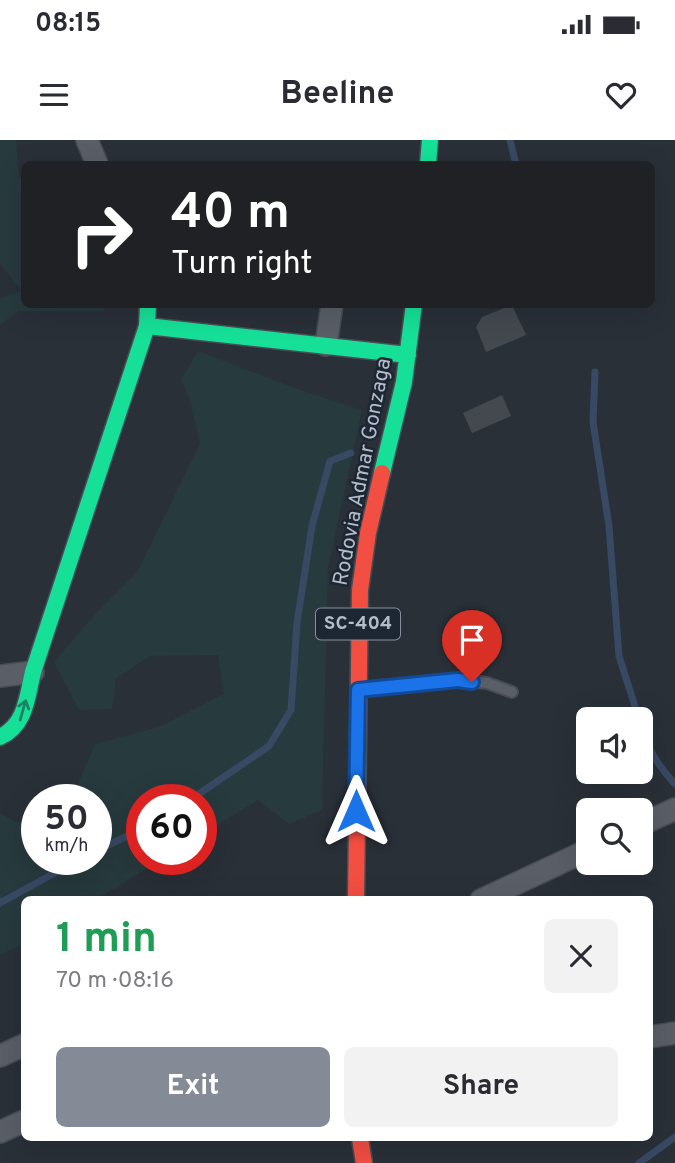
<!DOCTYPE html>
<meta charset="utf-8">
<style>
:root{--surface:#fff;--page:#f2f2f3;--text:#2b2b33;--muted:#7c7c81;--accent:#848b96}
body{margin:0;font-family:Overpass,sans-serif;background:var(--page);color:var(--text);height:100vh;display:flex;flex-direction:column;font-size:26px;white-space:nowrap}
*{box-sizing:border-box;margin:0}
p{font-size:23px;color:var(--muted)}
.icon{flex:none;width:38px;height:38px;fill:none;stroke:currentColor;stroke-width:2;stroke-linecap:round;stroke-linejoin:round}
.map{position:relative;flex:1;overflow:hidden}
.details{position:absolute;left:21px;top:756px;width:632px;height:245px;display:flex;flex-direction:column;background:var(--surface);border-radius:10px;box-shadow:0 7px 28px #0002}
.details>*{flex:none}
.top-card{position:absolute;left:21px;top:21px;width:634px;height:147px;border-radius:10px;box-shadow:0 7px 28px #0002;background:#202124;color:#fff;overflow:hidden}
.controls{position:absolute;left:576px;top:567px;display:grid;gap:14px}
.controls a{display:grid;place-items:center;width:77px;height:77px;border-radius:10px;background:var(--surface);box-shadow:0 7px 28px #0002;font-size:35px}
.speed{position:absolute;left:21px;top:644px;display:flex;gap:14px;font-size:35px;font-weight:700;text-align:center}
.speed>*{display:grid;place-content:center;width:91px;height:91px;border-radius:50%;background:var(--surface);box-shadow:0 7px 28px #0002;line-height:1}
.speed small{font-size:18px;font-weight:400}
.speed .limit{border:10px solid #d22;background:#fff;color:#111}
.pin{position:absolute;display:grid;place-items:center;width:60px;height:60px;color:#fff;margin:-72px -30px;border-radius:50% 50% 50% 0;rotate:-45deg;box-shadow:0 0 7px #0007}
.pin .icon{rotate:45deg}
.me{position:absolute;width:77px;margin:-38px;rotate:0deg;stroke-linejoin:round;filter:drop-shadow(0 0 5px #0008)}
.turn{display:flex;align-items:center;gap:24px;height:147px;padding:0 35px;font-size:32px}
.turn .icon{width:91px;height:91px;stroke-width:2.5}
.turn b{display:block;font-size:49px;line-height:60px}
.round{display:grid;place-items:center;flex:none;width:74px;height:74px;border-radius:10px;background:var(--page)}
.headline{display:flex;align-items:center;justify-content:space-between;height:119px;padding:0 35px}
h1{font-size:42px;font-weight:700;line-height:52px;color:#1e9e55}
.button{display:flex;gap:14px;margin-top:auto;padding:14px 35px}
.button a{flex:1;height:80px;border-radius:10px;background:var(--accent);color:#fff;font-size:28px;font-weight:700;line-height:80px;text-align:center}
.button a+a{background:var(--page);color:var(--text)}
.status{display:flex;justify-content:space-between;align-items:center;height:49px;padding:0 35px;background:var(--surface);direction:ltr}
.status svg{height:19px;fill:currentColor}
header{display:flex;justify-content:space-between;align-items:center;height:91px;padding:0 35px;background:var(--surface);font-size:32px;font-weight:700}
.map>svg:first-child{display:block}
.green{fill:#273a3e}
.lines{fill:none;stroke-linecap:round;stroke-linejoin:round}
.stream{stroke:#384963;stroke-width:7}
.building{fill:#444950}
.lane-casing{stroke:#484c53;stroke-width:14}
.street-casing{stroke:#484c53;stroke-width:24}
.fast-casing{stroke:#484c53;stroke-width:19}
.jam-casing{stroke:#484c53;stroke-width:19}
.lane{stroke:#5a5e66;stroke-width:10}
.street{stroke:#5a5e66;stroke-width:21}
.fast{stroke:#16e098;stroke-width:16}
.jam{stroke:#f24e42;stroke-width:16}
.oneway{stroke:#1a8366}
.route-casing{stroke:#114b97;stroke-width:18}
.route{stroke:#1a73e8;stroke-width:12}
.labels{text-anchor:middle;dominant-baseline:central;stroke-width:5;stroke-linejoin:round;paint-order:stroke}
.shield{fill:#1d2633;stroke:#878f9c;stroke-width:2}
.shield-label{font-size:19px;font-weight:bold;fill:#b4bcc9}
.street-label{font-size:21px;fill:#b4bcc9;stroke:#1d2633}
</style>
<div class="status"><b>08:15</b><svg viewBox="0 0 49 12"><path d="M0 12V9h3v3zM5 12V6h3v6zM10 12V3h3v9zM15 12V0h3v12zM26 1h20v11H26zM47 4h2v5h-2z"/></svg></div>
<header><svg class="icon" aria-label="menu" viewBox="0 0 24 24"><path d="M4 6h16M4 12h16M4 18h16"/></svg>Beeline<svg class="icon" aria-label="heart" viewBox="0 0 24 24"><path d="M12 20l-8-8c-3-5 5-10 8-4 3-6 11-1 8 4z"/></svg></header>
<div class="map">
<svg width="675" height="1023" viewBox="0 0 675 1023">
<rect width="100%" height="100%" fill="#2a3038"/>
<path class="green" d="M0,0H16L19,37L24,38V164L103,165L104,171H19L0,185V158L22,151L0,124Z
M198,211L300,250L362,270L328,428L322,670L289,684L258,660L201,695V660H142V719H162L97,759L24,760V804L0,815V673L18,683L37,673V719H96V660H63L73,655L95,604L159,587L224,554L218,515L150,516L116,538L112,569L79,570L54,522L97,472L138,431L200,303L190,260L181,240Z"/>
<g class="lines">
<path class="stream" d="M510,0L516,24
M595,232L593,282L609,386L619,516L639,579
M640,585C648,609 658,626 675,644
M190,660L269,606L291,570L297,483L312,386L330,321L351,313
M96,711L142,689
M0,763L80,719
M639,1023L675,997"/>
</g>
<path class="building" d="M512,165L526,195L486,212L476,187L482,177Z
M502,255L511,276L472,293L463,273Z"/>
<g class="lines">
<defs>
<path id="lane" d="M364,550L458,540L487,543L512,552"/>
<path id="street" d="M87,0L97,24
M326,205L332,164
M0,536L33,532
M640,685L675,669
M481,760L588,710
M649,897L675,893
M0,916L24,905
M0,992L24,981"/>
<path id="fast" d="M428,24L430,0
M147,186L408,215
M382,333L404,242L414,164
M0,597C26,585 27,557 33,532L147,186L148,164"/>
<path id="jam" d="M356,760L360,450L368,393L382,333
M360,998L364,1023"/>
</defs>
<use href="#lane" class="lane-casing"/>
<use href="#street" class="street-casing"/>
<use href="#fast" class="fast-casing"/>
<use href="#jam" class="jam-casing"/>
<use href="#lane" class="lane"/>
<use href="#street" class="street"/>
<use href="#fast" class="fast"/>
<use href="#jam" class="jam"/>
</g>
<defs><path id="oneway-shaft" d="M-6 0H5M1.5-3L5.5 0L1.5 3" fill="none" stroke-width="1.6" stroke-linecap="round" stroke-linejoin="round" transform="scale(1.75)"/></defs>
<use class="oneway" href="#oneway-shaft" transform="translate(23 570) rotate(-74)"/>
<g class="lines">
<defs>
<path id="route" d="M356,671L358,550L458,540L472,542"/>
</defs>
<use href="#route" class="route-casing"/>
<use href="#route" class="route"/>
</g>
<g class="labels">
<rect class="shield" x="316" y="468.5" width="84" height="31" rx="5"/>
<g class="shield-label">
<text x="358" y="484">SC-404</text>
</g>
<g class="street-label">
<text transform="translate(363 332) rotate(-79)">Rodovia Admar Gonzaga</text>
</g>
</g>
</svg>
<div class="controls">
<a><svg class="icon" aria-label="sound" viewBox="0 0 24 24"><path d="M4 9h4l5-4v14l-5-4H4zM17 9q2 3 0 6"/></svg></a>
<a><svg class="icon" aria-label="search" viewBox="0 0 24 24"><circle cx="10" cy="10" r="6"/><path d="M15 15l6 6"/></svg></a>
</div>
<div class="speed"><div>50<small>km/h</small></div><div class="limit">60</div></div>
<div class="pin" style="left:472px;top:542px;background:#d93025"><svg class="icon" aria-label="arrive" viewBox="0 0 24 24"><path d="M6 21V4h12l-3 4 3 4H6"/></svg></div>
<svg class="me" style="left:356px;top:671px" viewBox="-20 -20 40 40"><path d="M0-17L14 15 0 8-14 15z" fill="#1a73e8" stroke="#fff" stroke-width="4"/></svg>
<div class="top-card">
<div class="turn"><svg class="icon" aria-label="right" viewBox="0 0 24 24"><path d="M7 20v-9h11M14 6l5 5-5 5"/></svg><div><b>40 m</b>Turn right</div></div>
</div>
<section class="details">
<div class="headline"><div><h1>1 min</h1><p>70 m · 08:16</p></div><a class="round"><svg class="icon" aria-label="close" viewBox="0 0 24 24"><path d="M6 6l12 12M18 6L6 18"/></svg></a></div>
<div class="button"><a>Exit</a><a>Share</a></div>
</section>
</div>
